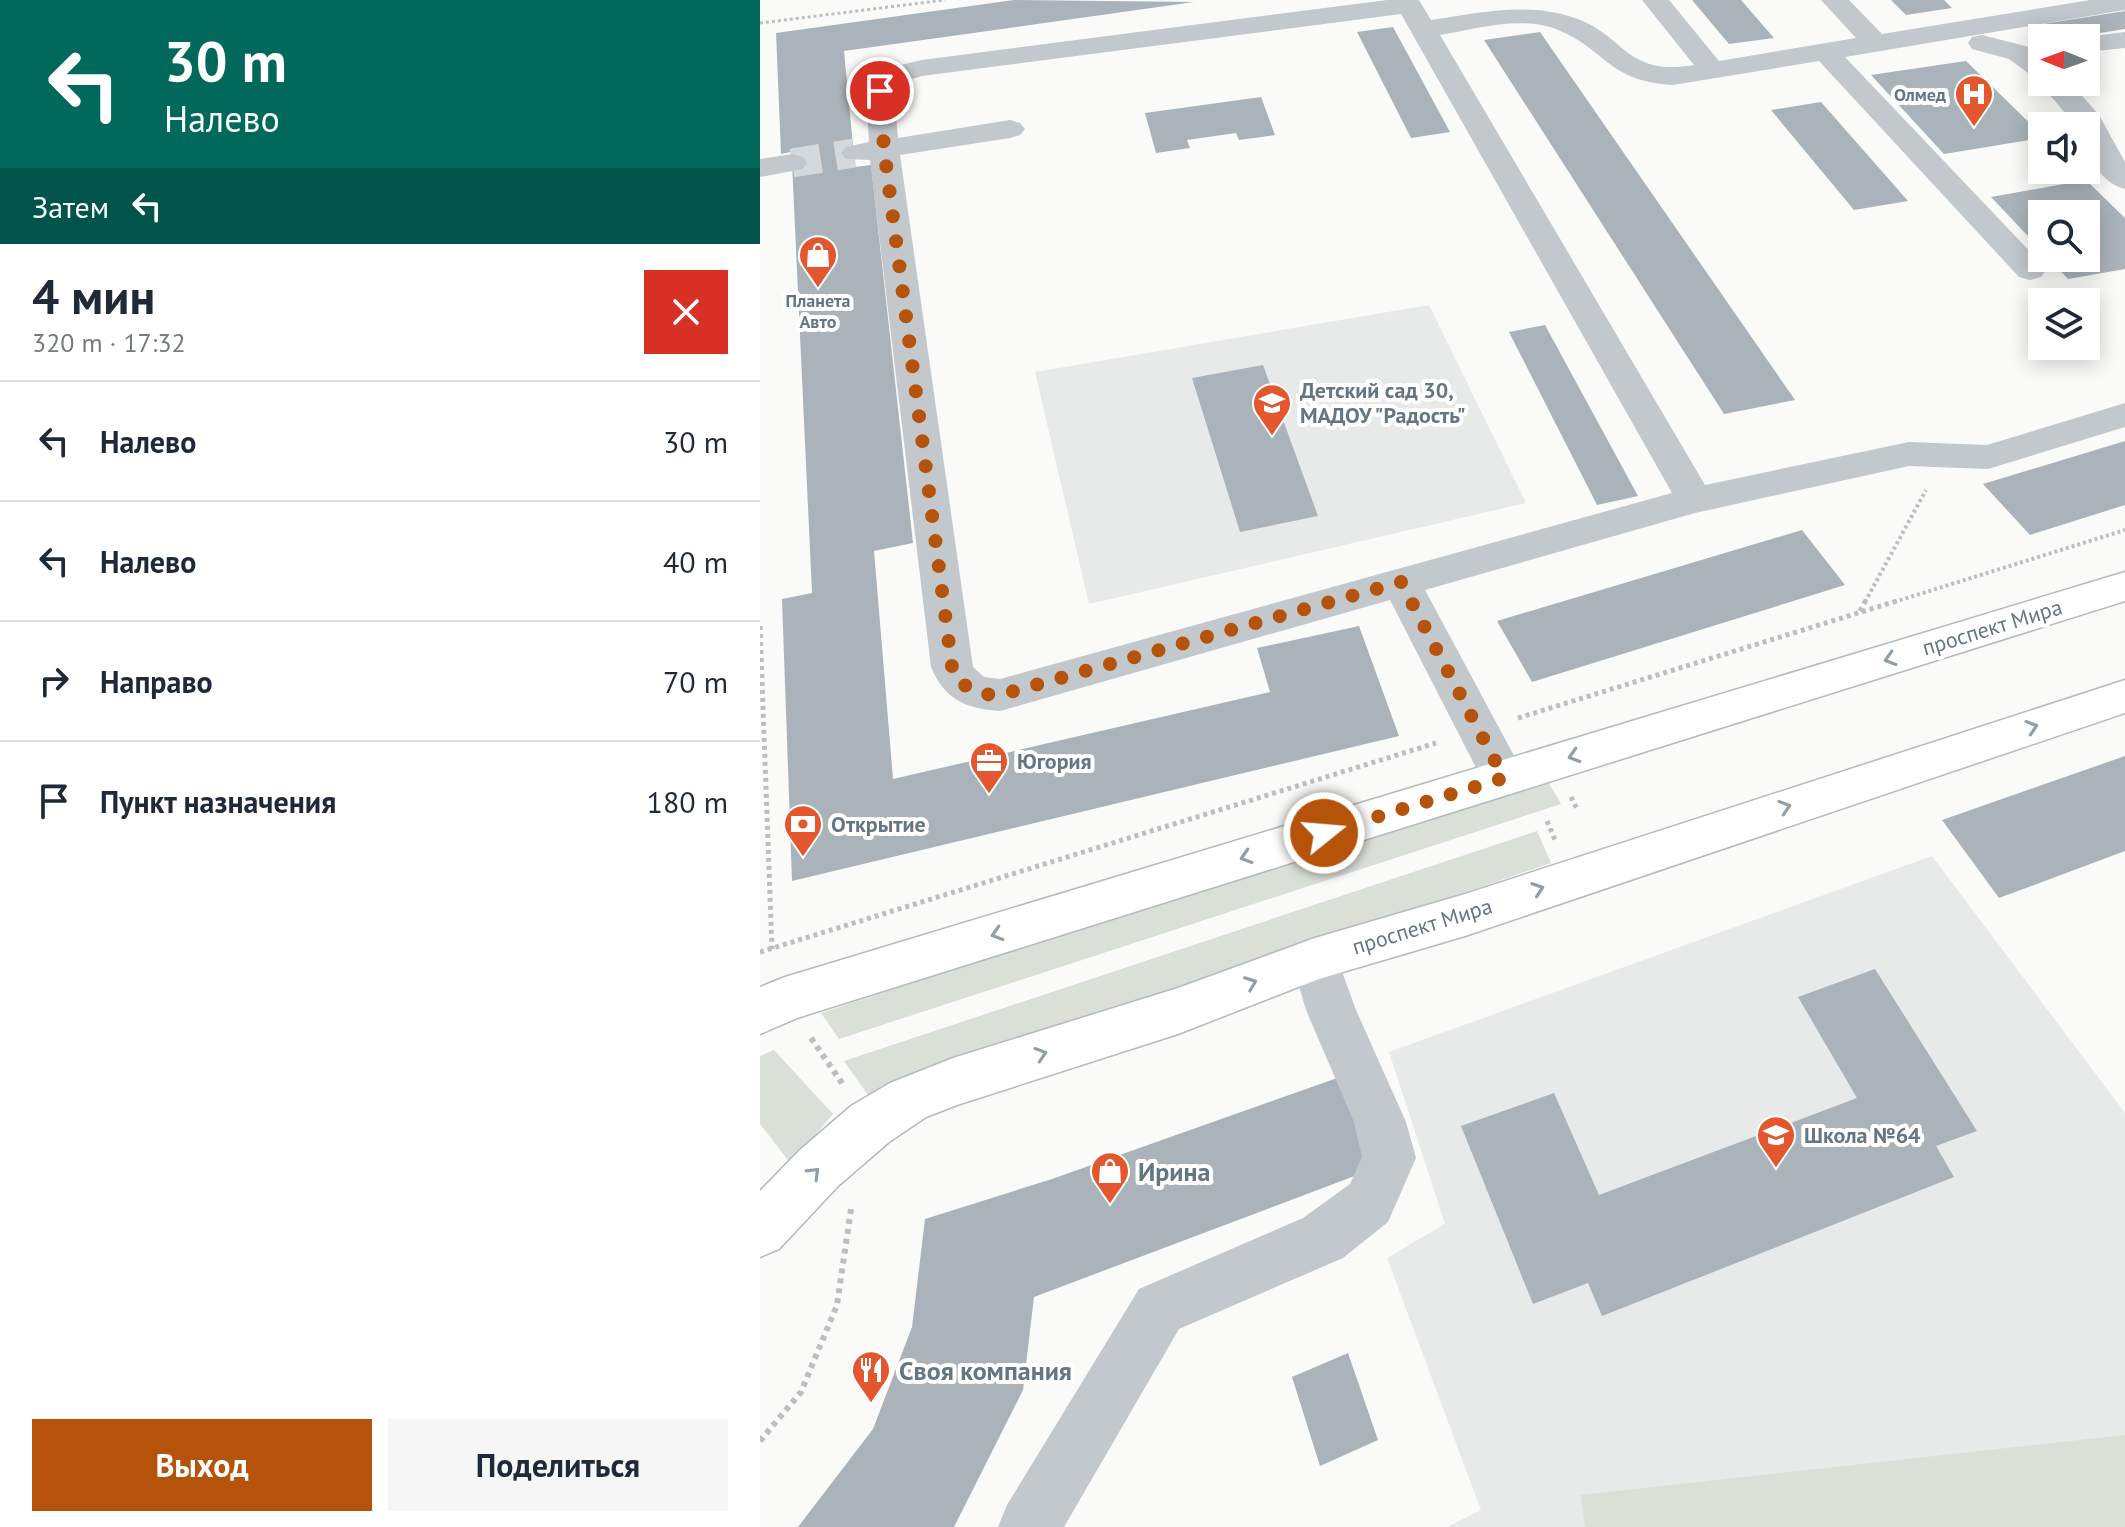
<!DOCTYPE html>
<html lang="ru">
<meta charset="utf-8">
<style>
:root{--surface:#fff;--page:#f6f6f7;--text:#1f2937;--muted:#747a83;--line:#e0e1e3;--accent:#b45309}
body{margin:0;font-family:"PT Sans",sans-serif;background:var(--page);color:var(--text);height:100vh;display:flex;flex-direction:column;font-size:30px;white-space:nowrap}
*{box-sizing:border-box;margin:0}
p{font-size:26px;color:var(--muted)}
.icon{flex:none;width:44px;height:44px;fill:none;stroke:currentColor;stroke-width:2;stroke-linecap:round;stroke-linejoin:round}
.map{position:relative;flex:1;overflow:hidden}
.side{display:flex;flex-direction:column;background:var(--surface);width:760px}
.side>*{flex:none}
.banner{background:#00695c;color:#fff;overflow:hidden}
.needle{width:52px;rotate:271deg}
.buttons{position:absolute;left:1268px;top:24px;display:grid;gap:16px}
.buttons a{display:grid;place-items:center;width:72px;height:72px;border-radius:0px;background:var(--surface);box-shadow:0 4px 20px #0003;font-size:40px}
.pin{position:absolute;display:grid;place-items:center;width:68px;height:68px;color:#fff;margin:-34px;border:4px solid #fff;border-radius:50%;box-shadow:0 2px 8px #0007}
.me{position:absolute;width:88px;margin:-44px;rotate:73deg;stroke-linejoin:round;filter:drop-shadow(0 0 6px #0008)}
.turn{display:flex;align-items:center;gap:28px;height:168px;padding:0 32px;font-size:36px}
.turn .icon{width:104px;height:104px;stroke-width:2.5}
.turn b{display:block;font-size:56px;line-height:68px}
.then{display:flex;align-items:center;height:76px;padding:0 32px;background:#0003;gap:16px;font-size:30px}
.round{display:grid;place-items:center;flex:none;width:84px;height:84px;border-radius:0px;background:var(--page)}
.summary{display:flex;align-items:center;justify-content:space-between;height:136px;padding:0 32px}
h1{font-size:48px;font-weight:600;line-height:60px}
.button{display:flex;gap:16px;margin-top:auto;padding:16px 32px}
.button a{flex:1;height:92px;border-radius:0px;background:var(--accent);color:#fff;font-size:32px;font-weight:600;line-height:92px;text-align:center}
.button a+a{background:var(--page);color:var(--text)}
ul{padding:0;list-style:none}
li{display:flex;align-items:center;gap:24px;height:120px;padding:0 32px;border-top:2px solid var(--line)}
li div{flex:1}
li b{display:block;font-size:30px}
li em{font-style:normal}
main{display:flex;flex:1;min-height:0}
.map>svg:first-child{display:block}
.built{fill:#e8e9e9}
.green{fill:#dadfd7}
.building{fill:#aab3b9}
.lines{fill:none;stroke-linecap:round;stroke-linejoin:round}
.minor-tunnel{stroke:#d5d9db;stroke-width:29;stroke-dasharray:29 15;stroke-linecap:butt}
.major-casing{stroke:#b5babe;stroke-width:3}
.path-far3{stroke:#bbbfc2;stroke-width:3;stroke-dasharray:3 3;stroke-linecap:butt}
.path-far2{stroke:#bbbfc2;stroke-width:4;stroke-dasharray:3 3;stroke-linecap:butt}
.path-far1{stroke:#bbbfc2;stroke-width:5;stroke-dasharray:4 4;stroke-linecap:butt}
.path{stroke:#bbbfc2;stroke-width:6;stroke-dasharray:5 5;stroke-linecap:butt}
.minor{fill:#c3c8cc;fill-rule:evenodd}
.major{fill:#fff;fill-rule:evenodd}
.oneway{stroke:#939fa8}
.route{stroke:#b45309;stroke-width:14;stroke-dasharray:0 25.2}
.labels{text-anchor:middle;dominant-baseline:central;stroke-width:8;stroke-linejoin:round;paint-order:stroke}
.far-poi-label{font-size:18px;font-weight:bold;fill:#657683;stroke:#fff;text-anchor:end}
.poi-label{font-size:22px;font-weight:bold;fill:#657683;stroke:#fff;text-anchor:start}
.street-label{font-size:22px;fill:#657683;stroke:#fff}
.near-poi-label{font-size:26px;font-weight:bold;fill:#657683;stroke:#fff;text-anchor:start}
</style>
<main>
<section class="side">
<div class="banner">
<div class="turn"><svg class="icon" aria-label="left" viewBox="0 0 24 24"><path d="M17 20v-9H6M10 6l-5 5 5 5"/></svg><div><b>30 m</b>Налево</div></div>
<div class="then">Затем<svg class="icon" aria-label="left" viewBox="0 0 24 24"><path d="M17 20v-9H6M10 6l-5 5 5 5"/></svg></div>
</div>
<div class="summary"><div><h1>4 мин</h1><p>320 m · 17:32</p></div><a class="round" style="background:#d93025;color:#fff"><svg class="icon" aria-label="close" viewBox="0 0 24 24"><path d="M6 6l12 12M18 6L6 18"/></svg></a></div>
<ul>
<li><svg class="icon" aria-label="left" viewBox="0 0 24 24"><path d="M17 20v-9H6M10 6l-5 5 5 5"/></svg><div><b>Налево</b></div><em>30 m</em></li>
<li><svg class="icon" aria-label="left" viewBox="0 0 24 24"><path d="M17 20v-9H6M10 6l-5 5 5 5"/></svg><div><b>Налево</b></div><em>40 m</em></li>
<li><svg class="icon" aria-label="right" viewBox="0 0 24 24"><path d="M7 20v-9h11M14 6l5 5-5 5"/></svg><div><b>Направо</b></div><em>70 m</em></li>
<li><svg class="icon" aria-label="arrive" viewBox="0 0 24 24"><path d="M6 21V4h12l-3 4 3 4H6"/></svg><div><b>Пункт назначения</b></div><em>180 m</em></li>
</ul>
<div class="button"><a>Выход</a><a>Поделиться</a></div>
</section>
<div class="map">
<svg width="1365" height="1527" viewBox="0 0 1365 1527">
<rect width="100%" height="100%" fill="#fafaf8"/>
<path class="built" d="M669,305L766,503L329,604L275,372Z
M1172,856L1365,1113V1527H687L721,1510L627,1258L685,1224L629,1052Z"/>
<path class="green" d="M785,776L801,804L79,1039L61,1013Z
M777,831L791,863L108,1095L84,1061Z
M14,1050L73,1114L31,1164L0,1124V1056Z
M1365,1435V1527H825L821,1495Z"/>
<path class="building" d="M254,0L434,2L84,51L95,167L111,165L153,543L114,551L133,779L510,692L497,648L599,626L639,736L32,881L22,599L52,593L32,163L31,152L21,154L16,33Z
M932,0H981L1014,38L969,44Z
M1131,0H1184L1192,8L1146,15Z
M1365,11V29L1308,38H1299L1283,24Z
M633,27L690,132L651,138L597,32Z
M780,32L1035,400L964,414L724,40Z
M1206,61L1282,135V138L1184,154L1111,75Z
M501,97L515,135L479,140L476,133L427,140L430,148L396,153L385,113Z
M1061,102L1148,201L1094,210L1011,110Z
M1326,180L1365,218V269L1308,279L1288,258H1326V214H1282V251L1231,197Z
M785,325L878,496L837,505L749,332Z
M503,365L558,516L480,532L432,378Z
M1365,441V505L1270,535L1223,484Z
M1042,530L1085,585L772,682L737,621Z
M1365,756V851L1239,898L1182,820Z
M1115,969L1217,1131L1176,1146L1194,1177L842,1316L828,1283L773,1304L701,1126L794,1093L839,1195L1097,1098L1038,997Z
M580,1077L613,1169L274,1297L263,1390L194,1527H38L113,1429L152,1327L165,1219L292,1179Z
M588,1353L618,1440L560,1466L532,1377Z"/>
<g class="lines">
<path class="minor-tunnel" d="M32,163L94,153"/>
<defs>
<path id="major" d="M1365,572V601L37,1018L0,1034V987L25,977Z
M1365,680V713L705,936L559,979L418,1034L197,1105L166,1117L129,1142L78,1186L19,1249L0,1257V1191L40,1150L91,1106L130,1083L193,1058L418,988L555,938L705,894Z"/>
</defs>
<use href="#major" class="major-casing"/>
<path class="path-far3" d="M0,23L185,0"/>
<path class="path-far2" d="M1105,602L1166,490
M1134,602L1365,530"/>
<path class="path-far1" d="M1100,611L1106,600
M0,626L12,949
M758,718L1140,600
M811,797L818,811
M787,821L795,840
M0,952L676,743"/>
<path class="path" d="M51,1038L84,1086
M0,1441L41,1392L77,1305L91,1209"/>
<path class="minor" d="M627,0H659L671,20C718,13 766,2 812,17C866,34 864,77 934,65L882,0H909L959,61L1096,38L1061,0H1089L1122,34L1330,0H1365V10L1085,57L1281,263L1286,270L1281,277L1270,280L1259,277L1059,61L913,85C847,81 847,50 798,30C762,15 716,29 680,35L945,485L1149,442L1227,445L1365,403V427L1228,469L1149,466L935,513L665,590L766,778L760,791L744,796L728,791L630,600L240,711C206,709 184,699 171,667L110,160L86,159L81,153L86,147L109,142L106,91L132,67L162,60ZM641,14L912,493L240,679L224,677L213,667L140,155L250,138L260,135L265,129L260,123L250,120L138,138L134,93L152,79L162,76Z
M1365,32V48L1327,52L1326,38H1318Z
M1222,35L1269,47L1282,57V78L1272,76L1249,59L1212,49L1208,43L1212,37Z
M1282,79V82H1310L1339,115L1365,162V189C1337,182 1326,152 1326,126H1316L1284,88L1280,82Z
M32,154L43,157L47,163L43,169L0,177V159Z
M555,938L572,944L596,1010L646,1122L656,1158L628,1222L583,1258L419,1329L304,1527H238L247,1505L379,1289L543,1218L590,1184L602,1157L594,1122L546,1010L531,959L538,944Z"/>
<use href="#major" class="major"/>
</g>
<defs><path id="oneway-chevron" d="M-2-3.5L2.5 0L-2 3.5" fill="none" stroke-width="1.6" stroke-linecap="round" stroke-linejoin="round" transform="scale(2)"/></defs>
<g class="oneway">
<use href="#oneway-chevron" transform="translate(1130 659) rotate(163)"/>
<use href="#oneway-chevron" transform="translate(1272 727) rotate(-18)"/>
<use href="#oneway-chevron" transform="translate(814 756) rotate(163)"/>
<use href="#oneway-chevron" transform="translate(1025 807) rotate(-18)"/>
<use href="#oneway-chevron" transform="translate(486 857) rotate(163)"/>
<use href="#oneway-chevron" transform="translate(778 889) rotate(-19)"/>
<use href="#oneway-chevron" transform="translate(237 934) rotate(163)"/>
<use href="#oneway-chevron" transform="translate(491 983) rotate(-21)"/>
<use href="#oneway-chevron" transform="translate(281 1054) rotate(-18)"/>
<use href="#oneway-chevron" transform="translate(54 1173) rotate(-45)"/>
</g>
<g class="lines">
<path class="route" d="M120,91L124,149L192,667L197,681L221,694L240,695L641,582L744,778L564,833"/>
</g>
<defs>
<symbol id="hospital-pin" viewBox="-11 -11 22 30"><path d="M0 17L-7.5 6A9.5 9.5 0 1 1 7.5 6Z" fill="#e4572e" stroke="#fff"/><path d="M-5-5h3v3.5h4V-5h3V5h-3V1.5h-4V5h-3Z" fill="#fff"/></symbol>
<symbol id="shop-pin" viewBox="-11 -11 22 30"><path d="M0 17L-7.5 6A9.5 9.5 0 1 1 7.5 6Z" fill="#e4572e" stroke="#fff"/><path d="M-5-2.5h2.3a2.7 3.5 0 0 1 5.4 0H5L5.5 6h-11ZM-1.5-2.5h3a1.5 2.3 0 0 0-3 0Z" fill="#fff"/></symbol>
<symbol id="school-pin" viewBox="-11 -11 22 30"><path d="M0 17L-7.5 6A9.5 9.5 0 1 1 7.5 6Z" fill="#e4572e" stroke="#fff"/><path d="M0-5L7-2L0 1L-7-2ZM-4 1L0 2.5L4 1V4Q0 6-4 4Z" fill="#fff"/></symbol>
<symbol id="office-pin" viewBox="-11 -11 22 30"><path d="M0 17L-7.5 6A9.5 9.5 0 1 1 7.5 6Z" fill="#e4572e" stroke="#fff"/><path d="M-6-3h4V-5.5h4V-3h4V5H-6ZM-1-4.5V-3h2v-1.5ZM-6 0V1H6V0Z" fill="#fff"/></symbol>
<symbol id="bank-pin" viewBox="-11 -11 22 30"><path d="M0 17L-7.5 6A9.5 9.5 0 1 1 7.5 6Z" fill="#e4572e" stroke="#fff"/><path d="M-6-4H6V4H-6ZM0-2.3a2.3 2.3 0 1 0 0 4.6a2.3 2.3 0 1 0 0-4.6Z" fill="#fff"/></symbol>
<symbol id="restaurant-pin" viewBox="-11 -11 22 30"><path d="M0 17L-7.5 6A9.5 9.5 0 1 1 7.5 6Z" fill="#e4572e" stroke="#fff"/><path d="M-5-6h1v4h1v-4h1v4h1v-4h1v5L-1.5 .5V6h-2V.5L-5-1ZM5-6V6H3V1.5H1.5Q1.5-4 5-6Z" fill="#fff"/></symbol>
</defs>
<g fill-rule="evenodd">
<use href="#hospital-pin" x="1192" y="72" width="44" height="60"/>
<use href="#shop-pin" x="36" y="233" width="44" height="60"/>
<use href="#school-pin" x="490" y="381" width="44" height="60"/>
<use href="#office-pin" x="207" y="739" width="44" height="60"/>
<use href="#bank-pin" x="21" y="802" width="44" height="60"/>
<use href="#school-pin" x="994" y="1113" width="44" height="60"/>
<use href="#shop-pin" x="328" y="1149" width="44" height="60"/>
<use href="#restaurant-pin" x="89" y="1348" width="44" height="60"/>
</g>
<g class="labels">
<g class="far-poi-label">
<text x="1186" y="94">Олмед</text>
<text x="58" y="300" text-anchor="middle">Планета<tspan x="58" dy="21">Авто</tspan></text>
</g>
<g class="poi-label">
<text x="540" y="390">Детский сад 30,<tspan x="540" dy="25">МАДОУ "Радость"</tspan></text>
<text x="257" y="761">Югория</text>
<text x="71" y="824">Открытие</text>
<text x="1044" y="1135">Школа №64</text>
</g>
<g class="street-label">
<text transform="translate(1232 627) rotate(-17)">проспект Мира</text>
<text transform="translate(662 926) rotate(-17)">проспект Мира</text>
</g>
<g class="near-poi-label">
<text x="378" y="1171">Ирина</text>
<text x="139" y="1370">Своя компания</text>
</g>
</g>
</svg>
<div class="buttons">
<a><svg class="needle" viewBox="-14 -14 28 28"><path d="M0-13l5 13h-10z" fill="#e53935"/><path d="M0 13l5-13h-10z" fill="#747a83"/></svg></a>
<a><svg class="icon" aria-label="sound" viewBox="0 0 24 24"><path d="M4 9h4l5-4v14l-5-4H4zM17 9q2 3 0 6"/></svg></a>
<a><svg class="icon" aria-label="search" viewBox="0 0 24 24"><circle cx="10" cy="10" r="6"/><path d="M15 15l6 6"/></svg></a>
<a><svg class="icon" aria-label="layers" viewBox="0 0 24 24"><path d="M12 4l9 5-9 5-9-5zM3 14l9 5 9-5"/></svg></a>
</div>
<div class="pin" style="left:120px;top:91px;background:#d93025"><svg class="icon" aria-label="arrive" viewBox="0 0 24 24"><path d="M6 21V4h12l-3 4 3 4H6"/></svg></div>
<svg class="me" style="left:564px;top:833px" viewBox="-20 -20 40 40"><circle r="17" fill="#b45309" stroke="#fff" stroke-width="3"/><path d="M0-11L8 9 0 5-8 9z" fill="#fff"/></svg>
</div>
</main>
